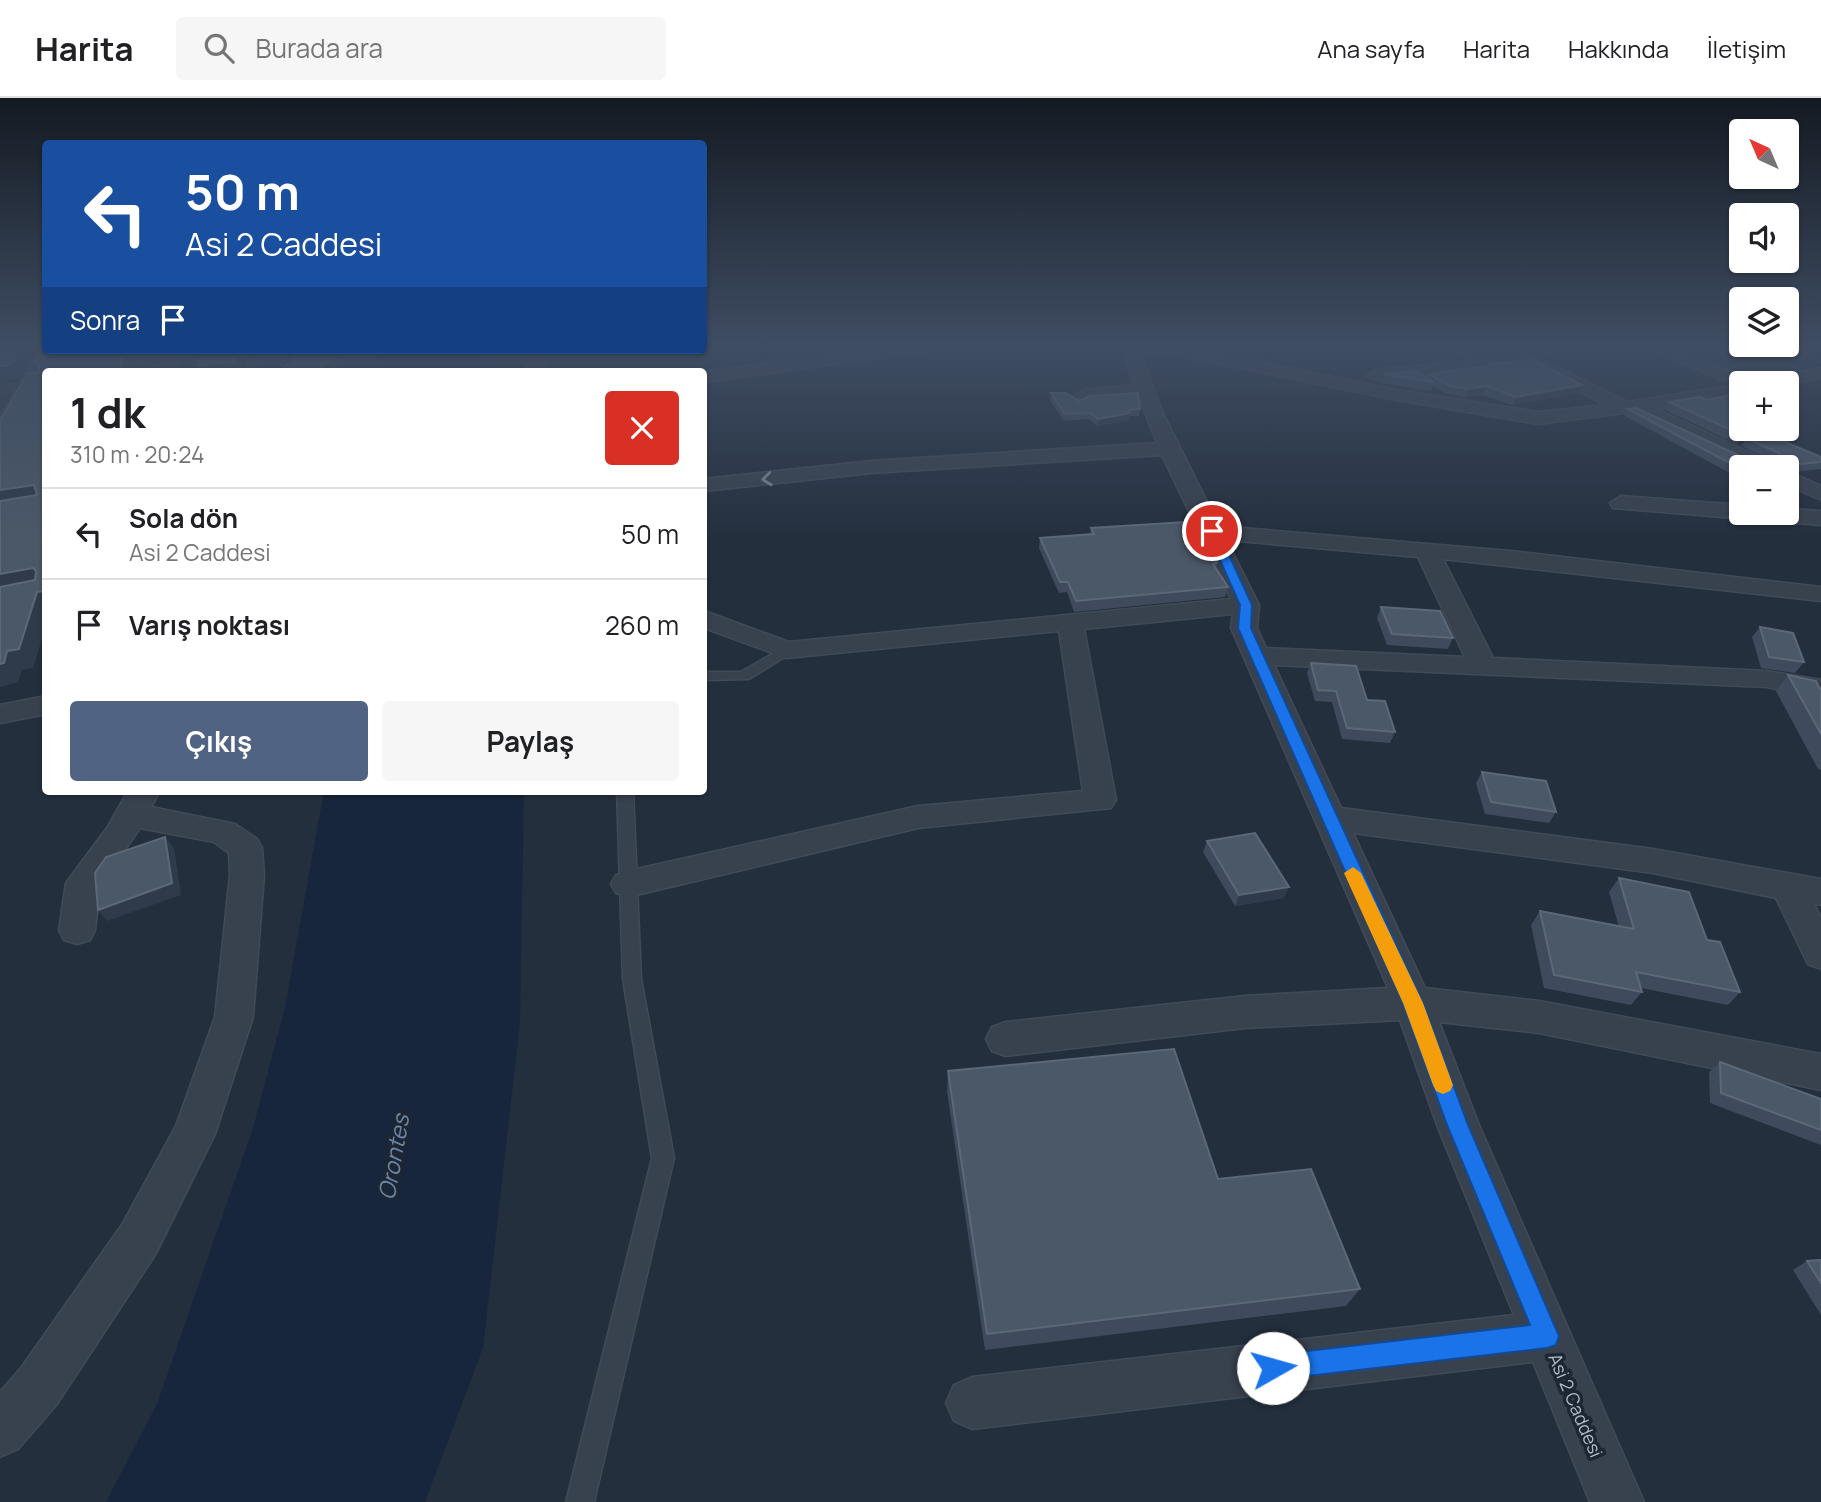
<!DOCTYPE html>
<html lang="tr">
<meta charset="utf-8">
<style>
:root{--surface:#fff;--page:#f6f6f6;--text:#202124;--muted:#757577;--line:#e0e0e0;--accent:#506383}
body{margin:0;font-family:Manrope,sans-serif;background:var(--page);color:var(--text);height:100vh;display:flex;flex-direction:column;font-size:26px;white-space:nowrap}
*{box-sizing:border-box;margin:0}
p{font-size:23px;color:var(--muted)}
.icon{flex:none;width:38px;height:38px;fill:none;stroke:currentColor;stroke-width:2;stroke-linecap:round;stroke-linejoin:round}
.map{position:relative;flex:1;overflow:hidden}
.details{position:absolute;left:42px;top:270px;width:665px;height:427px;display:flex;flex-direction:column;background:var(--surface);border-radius:7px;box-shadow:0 2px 5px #0004}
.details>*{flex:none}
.top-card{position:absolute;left:42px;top:42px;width:665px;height:214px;border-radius:7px;box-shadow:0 2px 5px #0004;background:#1a4fa0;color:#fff;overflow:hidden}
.needle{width:46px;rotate:316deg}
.fabs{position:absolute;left:1729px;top:21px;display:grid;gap:14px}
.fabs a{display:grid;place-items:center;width:70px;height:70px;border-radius:7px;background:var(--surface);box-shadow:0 2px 5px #0004;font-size:35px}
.pin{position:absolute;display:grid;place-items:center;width:60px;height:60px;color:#fff;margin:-30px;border:4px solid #fff;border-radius:50%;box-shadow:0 2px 7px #0007}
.me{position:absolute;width:77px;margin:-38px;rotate:83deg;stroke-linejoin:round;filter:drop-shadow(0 0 5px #0008)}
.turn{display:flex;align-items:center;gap:24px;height:147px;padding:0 28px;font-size:32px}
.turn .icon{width:91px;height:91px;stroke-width:2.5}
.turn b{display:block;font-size:49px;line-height:60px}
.then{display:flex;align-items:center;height:66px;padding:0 28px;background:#0003;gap:14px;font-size:26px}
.round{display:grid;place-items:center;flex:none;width:74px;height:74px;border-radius:7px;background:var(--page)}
.overview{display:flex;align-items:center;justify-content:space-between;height:119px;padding:0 28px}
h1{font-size:42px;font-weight:700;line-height:52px}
.primary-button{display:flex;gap:14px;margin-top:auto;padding:14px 28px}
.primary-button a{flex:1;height:80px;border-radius:7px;background:var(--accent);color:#fff;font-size:28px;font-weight:700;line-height:80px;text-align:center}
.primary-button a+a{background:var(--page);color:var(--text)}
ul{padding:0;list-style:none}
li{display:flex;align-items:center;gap:21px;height:91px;padding:0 28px;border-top:2px solid var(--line)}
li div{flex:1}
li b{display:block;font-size:26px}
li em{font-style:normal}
header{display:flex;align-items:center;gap:42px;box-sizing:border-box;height:98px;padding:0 35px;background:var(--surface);border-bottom:2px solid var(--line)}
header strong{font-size:33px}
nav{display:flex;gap:38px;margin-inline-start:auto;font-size:24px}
.search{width:490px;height:63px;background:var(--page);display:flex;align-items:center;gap:18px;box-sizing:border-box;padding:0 24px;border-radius:7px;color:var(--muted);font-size:26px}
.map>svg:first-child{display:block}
.water{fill:#17263c}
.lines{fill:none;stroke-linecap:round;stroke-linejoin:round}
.service-casing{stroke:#414a57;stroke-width:3}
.minor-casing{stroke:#414a57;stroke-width:3}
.service{fill:#38414e;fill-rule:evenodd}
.minor{fill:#38414e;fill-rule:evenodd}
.wall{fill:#3f4b5c}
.shaded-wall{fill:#2f3b4b}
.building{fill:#4b5868;stroke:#5c6777;stroke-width:2}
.oneway{stroke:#7c8592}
.route{fill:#1a73e8;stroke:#114b97;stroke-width:2}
.slow{fill:#f59e0b}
.labels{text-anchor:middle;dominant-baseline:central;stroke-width:7;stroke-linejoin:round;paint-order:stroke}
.street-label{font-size:18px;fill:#b4bcc9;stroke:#1d2633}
.near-water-label{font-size:23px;font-style:italic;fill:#6d86a8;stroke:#1d2633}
</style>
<header>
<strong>Harita</strong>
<div class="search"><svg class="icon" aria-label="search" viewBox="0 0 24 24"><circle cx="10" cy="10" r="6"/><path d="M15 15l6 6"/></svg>Burada ara</div>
<nav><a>Ana sayfa</a><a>Harita</a><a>Hakkında</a><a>İletişim</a></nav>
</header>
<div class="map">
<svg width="1821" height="1404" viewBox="0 0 1821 1404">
<rect width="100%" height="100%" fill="#242f3e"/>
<path class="water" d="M378,252H479L481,273H377Z
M324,693H524L520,925L483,1250L425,1404H106L157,1306L253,1030L285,909Z"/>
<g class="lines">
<defs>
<path id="service" d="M268,252H278L255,266L253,273H245L248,263Z
M293,252H301L296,273H288Z
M168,266L171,267V271L135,273Z
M46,282V288L0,293V287Z
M786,548L791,549V555L749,581L704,582V574H741Z
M617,693H633L641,881L674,1060L594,1404H566L652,1060L623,881Z"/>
<path id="minor" d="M909,246H951L943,251L704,284V274Z
M1121,246H1171L1397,292L1538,314L1605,307L1529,267L1375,282L1366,277L1375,272L1530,256L1628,304L1734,287L1638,246H1660L1752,281L1755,285H1741V296L1656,311L1773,365L1776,369H1750L1633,314L1538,326L1397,302L1163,254L1139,252L1162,313L1219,428L1510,453L1821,489V503L1443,461L1493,560L1767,573L1821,582V600L1767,589L1274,567L1341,710L1653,751L1821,781V807L1814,806L1821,820V871L1808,866L1776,800L1653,775L1353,735L1425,890L1539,903L1821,956V992L1539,935L1439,924L1479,1027L1644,1404H1590L1533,1264L972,1331L954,1323L946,1305L954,1287L972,1279L1514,1217L1437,1027L1400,922L1245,930L1006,958L992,953L986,941L992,929L1006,924L1245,898L1388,890L1231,530L1233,516L1084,531L1116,702L1111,710L918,730L628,799L616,795L611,786L616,777L628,773L918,708L1083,693L1059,533L786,560L704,530V513L789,544L1231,501L1162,357L871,375L704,393V381L871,363L1157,345L1138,297L1088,302L1077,307L1068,301L1084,292L1134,287ZM1226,442L1418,459L1465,559L1266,550L1257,530L1259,507Z
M42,248H46V252H56L10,334L0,340V318Z
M166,252H182L176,273H158Z
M538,252H554L541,273H523Z
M1821,270V280L1787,287L1759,285L1768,280Z
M1787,373L1821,388V402L1787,387Z
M1621,398L1741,407V415H1787V411L1821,413V427L1613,410L1610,405Z
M46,598V616L0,625V607Z
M128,693H160L151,709L235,726L257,741L262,750L264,777L253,919L215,1036L155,1157L57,1306L18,1351L0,1359V1294L21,1270L123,1125L176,1028L215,919L230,777L229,755L214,744L140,730L100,788L95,832L90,842L77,846L64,842L59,832L66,785L107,730Z"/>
</defs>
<use href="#service" class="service-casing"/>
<use href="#minor" class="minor-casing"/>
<use href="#service" class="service"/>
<use href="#minor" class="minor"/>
</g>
<path class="wall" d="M1439,246H1514L1510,248L1509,257L1466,261Z
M1518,246H1537L1551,253L1548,260Z
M1738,246H1741V247L1817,246L1763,256Z
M1491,266L1578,295L1512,307L1483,297L1465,299L1447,296L1433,288L1431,293L1380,285L1383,276L1427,280L1429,276L1490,268Z
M1051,295L1079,303L1140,311L1139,318H1130L1129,322L1097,328L1089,321L1064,323L1050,302Z
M1669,304L1740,327L1742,337L1737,346L1665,312Z
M1628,311L1753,364H1775L1742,348L1746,340L1821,359V371L1795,374L1787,371V369H1741V380H1739L1625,318Z
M1091,430L1195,437L1217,465L1216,471L1228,489L1225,499L1074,514L1067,494L1059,495L1039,450L1040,440L1090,436Z
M1381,509L1453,540L1448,551L1387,547L1377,520Z
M1760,529L1804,564L1795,575L1761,570L1752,539Z
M1311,565L1367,602L1395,634L1390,645L1342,641L1332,604L1315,603L1307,575Z
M1788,577L1821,590V672L1818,671L1776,593Z
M1482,674L1556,714L1549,725L1485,716L1476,685Z
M1207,743L1284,800L1235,808L1203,754Z
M1619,780L1707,842L1740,894L1728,907L1641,890L1642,894L1631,907L1544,890L1531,827L1540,813L1619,829L1609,794Z
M1720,964L1821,1001V1047L1710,1005L1709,974Z
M948,973L1218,1081L1360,1191L1346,1208L985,1252L947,993Z
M1821,1162V1217L1793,1172L1807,1163Z"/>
<path class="shaded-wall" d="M22,246H39L40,247L18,282L5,284L11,294L0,313V268Z
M1355,246H1383L1354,249Z
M1507,246H1514L1507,250H1512L1509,257L1466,261L1468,254Z
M1787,246H1817L1763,256L1767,249L1777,247H1787Z
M139,252H155L150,266L133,271L132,273H119L125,256Z
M237,252H245L241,273H201L198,268Z
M347,252H364L330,273H315L314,272Z
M1582,287L1578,295L1512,307L1516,299Z
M1487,288L1483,297L1465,299L1469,291Z
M1130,315L1129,322L1097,328L1098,321Z
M34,387L46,404L0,411V392Z
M33,470L45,487L46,485V528L33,570L22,572L18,584L0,589V476Z
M165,739L174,750L181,797L107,823L98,812Z
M1289,789L1284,800L1235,808L1239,797Z"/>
<path class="building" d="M0,246H22L9,267L0,268Z
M44,246H46V252H139L125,256L119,273H46V485L43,493L37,494L19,551L7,553L4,565L0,566V489L35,482L36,473L33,470L0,476V403L37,397L34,387L0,392V320L2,319L27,276L39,274V266L34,264Z
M1454,246H1508L1512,250L1468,254Z
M203,252H237L235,263L198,268Z
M299,252H347L314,272L281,273L286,267L294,266L298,253Z
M1534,262L1582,287L1516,299L1487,288L1469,291L1450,288L1429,276L1493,267L1491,266Z
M1416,273L1434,284L1383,276Z
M1051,295H1066L1079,303L1090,298L1138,295L1140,311L1129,312L1130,315L1098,321L1090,315L1065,316Z
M1741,295V320H1739L1742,337L1669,304L1700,299L1707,302Z
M1636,310L1753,364H1782L1779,355L1746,340L1771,338L1821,359V364L1800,366L1791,363L1789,368L1774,369H1741V371L1628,311Z
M1186,424L1195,437H1201L1217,465L1213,466L1228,489L1076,503L1068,484H1060L1040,440L1094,436L1091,430Z
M1381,509L1440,513L1453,540L1392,536Z
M1760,529L1793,535L1804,564L1769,559Z
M1311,565L1356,568L1367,602L1385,603L1395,634L1347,630L1336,593L1318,592Z
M1788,577L1816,583L1819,590H1821V636Z
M1482,674L1546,683L1556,714L1491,704Z
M1255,735L1289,789L1239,797L1207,743Z
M165,739L172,785L98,812L95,775L106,759Z
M1619,780L1689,794L1707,842L1720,844L1740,894L1636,874L1642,894L1554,877L1540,813L1634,831Z
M1174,951L1218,1081L1311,1071L1360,1191L987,1236L948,973Z
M1720,964L1821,1001V1032L1721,995Z
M1821,1162V1185L1807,1163Z"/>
<defs><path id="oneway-chevron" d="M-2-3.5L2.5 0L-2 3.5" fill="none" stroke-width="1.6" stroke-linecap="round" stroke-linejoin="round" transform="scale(1.75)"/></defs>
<use class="oneway" href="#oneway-chevron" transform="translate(767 381) rotate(174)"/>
<linearGradient id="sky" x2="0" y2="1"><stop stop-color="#141a22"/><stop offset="0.56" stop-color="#3f4d63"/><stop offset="1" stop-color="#3f4d63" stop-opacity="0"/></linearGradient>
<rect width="1821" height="442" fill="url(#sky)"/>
<path class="route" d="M1212,430L1218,433L1252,507L1251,530L1423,905L1468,1027L1559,1238L1556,1247L1547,1250L1273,1282L1264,1279L1261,1270L1264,1261L1273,1257L1530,1227L1447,1027L1403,905L1238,530L1240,507L1207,433Z"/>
<path class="slow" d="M1353,769L1361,775L1423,905L1453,987L1450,993L1443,996L1436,993L1433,987L1403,905L1344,775Z"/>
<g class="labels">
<g class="street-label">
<text transform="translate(1576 1307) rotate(67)">Asi 2 Caddesi</text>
</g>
<g class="near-water-label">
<text transform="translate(393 1059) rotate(-80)">Orontes</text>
</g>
</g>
</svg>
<div class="fabs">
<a><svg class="needle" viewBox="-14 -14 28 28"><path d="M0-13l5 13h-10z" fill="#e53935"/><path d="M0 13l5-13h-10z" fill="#757577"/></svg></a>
<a><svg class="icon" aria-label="sound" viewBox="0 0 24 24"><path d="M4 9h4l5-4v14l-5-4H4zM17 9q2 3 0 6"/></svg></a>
<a><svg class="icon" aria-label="layers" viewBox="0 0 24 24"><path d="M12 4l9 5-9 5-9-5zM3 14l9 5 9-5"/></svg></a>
<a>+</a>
<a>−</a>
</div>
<div class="pin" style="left:1212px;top:433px;background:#d93025"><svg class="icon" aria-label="arrive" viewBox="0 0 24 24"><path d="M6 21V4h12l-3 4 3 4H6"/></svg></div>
<svg class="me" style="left:1273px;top:1270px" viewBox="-20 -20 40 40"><circle r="19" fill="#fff"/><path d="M0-13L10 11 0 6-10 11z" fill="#1a73e8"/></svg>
<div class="top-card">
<div class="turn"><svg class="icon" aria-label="left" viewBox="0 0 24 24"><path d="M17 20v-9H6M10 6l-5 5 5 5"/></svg><div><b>50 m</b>Asi 2 Caddesi</div></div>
<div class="then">Sonra<svg class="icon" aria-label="arrive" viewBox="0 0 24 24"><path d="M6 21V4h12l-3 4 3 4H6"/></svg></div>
</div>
<section class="details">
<div class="overview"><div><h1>1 dk</h1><p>310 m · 20:24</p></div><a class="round" style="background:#d93025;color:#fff"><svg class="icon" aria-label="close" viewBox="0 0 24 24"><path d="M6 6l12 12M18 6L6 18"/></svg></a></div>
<ul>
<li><svg class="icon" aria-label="left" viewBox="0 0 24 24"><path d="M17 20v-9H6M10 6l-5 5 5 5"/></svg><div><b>Sola dön</b><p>Asi 2 Caddesi</p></div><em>50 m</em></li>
<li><svg class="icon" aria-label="arrive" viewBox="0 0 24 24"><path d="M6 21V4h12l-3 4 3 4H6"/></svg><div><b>Varış noktası</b></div><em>260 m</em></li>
</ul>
<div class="primary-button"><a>Çıkış</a><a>Paylaş</a></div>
</section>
</div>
